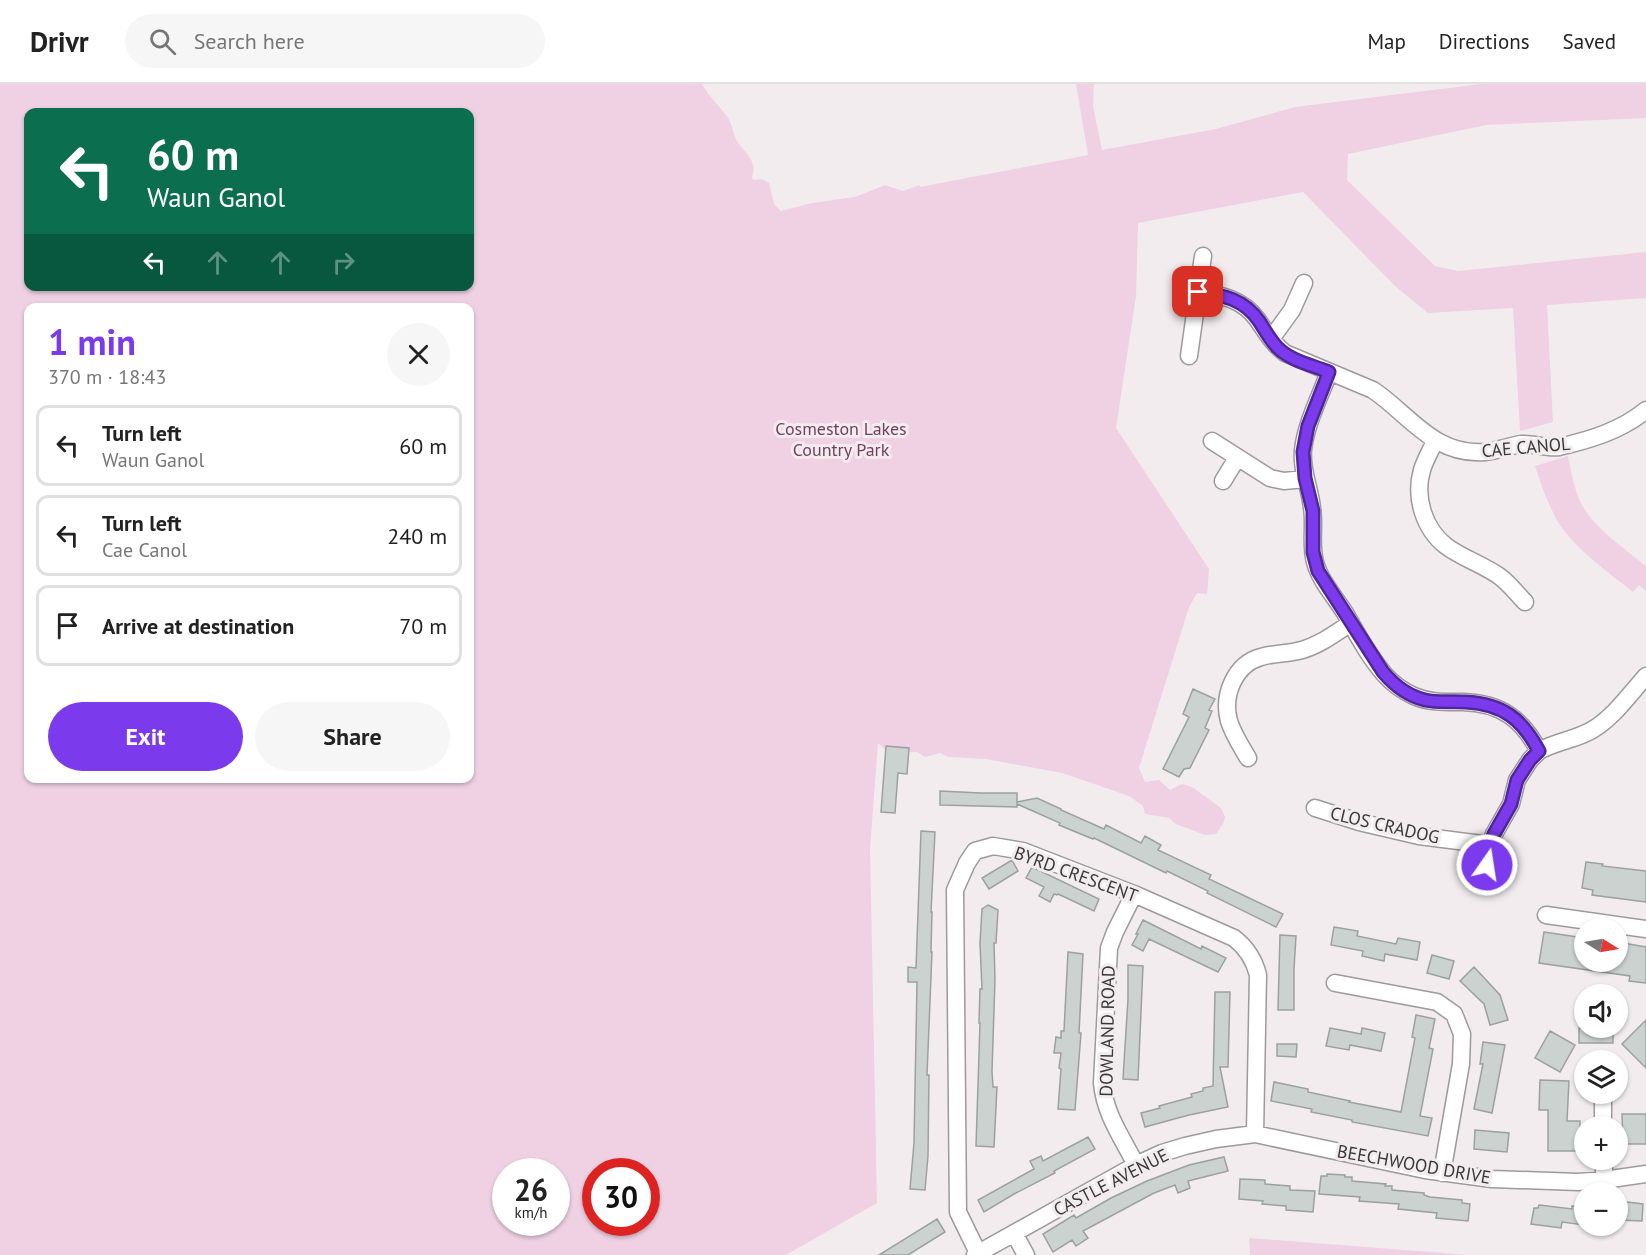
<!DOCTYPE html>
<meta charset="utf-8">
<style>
:root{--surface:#fff;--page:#f6f6f6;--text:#222;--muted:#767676;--line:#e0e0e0;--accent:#7c3aed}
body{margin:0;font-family:"PT Sans",sans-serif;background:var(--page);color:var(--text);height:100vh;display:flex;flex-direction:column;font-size:22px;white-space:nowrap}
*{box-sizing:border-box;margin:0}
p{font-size:20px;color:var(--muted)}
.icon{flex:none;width:33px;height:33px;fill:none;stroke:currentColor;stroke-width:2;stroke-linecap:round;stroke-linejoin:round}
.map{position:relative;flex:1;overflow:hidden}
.panel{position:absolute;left:24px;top:219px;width:450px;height:480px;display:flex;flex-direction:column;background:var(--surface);border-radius:12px;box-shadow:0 2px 4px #0004}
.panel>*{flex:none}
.top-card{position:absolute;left:24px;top:24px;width:450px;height:183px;border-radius:12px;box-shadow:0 2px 4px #0004;background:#0b6e4f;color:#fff;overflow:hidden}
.needle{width:39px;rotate:101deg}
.fabs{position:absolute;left:1574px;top:834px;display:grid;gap:12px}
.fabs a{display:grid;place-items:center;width:54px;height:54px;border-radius:50%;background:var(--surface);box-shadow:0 2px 4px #0004;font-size:30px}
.speed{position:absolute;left:492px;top:1074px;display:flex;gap:12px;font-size:30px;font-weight:700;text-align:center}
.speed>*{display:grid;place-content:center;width:78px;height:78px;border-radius:50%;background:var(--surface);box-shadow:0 2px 4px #0004;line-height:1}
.speed small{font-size:15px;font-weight:400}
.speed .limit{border:9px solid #d22;background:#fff;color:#111}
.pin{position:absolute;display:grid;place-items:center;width:51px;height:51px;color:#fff;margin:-26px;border-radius:12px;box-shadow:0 3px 9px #0006}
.me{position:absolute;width:66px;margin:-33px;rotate:13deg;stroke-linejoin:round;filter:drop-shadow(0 0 4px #0008)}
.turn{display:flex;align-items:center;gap:21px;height:126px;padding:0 24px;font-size:27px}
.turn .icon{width:78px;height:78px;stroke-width:2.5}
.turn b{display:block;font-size:42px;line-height:51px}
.lanes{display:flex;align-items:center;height:57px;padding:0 24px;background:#0003;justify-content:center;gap:30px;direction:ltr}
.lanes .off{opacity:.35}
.round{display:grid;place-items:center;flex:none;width:63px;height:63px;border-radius:32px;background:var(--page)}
.overview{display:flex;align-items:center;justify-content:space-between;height:102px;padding:0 24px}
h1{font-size:36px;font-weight:700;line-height:45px;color:var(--accent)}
.primary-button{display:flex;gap:12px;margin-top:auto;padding:12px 24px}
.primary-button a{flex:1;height:69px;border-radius:36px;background:var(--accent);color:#fff;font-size:24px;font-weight:700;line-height:69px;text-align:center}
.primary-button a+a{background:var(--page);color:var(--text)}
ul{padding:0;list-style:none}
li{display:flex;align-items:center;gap:18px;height:81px;margin:0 12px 9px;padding:0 12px;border:3px solid var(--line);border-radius:12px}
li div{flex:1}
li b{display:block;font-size:22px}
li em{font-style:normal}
header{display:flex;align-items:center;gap:36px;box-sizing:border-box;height:84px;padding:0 30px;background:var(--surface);border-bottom:2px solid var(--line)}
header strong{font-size:28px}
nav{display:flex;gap:33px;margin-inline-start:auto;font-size:21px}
.search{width:420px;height:54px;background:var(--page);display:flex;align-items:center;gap:15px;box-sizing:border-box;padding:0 21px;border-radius:33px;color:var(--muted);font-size:22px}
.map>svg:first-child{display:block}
.green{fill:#efd1e3;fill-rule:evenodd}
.building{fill:#cbd2d0;stroke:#9ba1a0;stroke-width:1.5}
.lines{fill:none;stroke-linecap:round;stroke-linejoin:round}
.minor-casing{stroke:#9e999c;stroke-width:19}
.minor{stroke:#fff;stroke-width:16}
.route-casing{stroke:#51269a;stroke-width:15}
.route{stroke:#7c3aed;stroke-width:10}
.labels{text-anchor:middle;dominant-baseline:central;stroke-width:6;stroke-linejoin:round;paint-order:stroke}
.park-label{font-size:18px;fill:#733f60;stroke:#f2ecef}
.street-label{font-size:18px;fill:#393738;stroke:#f2ecef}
</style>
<header>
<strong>Drivr</strong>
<div class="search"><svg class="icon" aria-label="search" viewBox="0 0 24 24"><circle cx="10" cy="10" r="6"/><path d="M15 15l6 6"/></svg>Search here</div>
<nav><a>Map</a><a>Directions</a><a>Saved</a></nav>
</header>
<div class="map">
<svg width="1646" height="1171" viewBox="0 0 1646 1171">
<rect width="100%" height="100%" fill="#f2ecef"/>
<path class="green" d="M0,0H702C709,13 720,22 728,34C733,42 733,52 739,60C746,70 758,78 752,93L753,96L762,95L769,99L774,120L781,127L812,119L855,113L885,101L903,107L920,101V103L1088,71L1076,0H1094L1093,22L1102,66L1216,45L1295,23L1481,0H1646V34L1486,41L1348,70L1347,96L1435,182L1458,187L1646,168V214L1547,221L1553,338L1520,347L1513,224L1428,229L1396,203L1303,108L1138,139L1136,212L1116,344L1209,485L1207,510L1197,509L1189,523L1139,684L1145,698L1159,696L1170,706L1182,700L1192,703L1221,724L1225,733L1223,740L1216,750L1205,751L1176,740L1169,734L1145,730L1143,722L1129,712L1062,689L986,675L949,673L940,669L925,673L917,668L889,669L878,659L870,764L877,1119L786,1171H0ZM28,28H470V202H28ZM28,224H470V694H28ZM506,1088H556V1138H506ZM596,1088H646V1138H596Z
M1568,372C1571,387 1574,403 1580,417C1593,444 1623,463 1646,482V507L1639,501L1633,508C1607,487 1576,466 1558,438C1548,420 1541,401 1535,382Z
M1249,1154L1469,1171H1250Z"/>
<path class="building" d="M1193,605L1215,615L1209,626L1212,627L1205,644L1209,646L1190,684L1184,685L1179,693L1163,685L1189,633L1183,630Z
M886,662L909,664L907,690L898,689L895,729L881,728Z
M940,707L981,709H1017V718L1037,714L1061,725V726L1104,745L1106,741L1141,759L1145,752L1161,761L1158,766L1211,791L1209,795L1283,830L1276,843L1207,809L1208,807L1167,787L1166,789L1094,754L1093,755L1059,741L1060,739L1017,720V723L940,721Z
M921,747L935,748L931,828H932L931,868H932L927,991H929L928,1072L925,1106L910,1105L914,1059L917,898H908V883L916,884Z
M1012,776L1018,787L989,805L982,794Z
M1586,778L1603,780L1602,782L1646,787V818L1592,811L1593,806L1582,804Z
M1032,783L1099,815L1094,827L1058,810L1057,811L1054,810L1050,818L1039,812L1044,803L1026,794Z
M988,821L998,826L996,859H994L995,895L992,987L993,1003H997L994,1063L976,1062L980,939H979L980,905H982L980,859L982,825Z
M1143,836L1201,865L1202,862L1226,874L1218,888L1149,855L1143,867L1132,861L1138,850H1136Z
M1334,843L1358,847L1357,852L1396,860L1398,854L1420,858L1417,876L1385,870L1384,877L1362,872L1363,867L1331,861Z
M1544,848L1584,854V878H1617V858L1646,863V899L1629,897L1630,892L1539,879Z
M1280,851L1296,852L1294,885V926H1278Z
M1068,868L1083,870L1079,949H1081L1075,1026L1058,1025L1061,985L1059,984L1061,969H1054L1056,953L1061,954V947H1064Z
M1432,871L1454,877L1449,895L1427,889Z
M1128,881L1143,882L1138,996L1123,995L1128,915Z
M1474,883L1500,911L1508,936L1490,941L1484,920L1460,897Z
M1215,908H1230L1228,983H1220L1228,1023L1189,1031L1145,1043L1141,1029L1160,1024L1159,1022L1192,1013L1191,1010L1203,1007V1004L1213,1002Z
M1416,931L1435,935L1429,964L1433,965L1420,1032L1432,1034L1428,1052L1352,1038V1036L1311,1028L1312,1025L1271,1017L1274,998L1308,1005V1008L1350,1017L1349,1018L1401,1028L1415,954L1412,953Z
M1646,936V984L1622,960Z
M1330,944L1361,950L1362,944L1385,949L1381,967L1350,961L1349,966L1326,962Z
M1579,944H1613V959H1579Z
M1550,947L1575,961L1560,988L1535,974Z
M1483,958L1505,961L1492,1029L1474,1025L1483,980H1480Z
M1277,960H1297L1296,973L1277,972Z
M1540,996L1569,997L1567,1037H1580V1067H1548V1026H1539Z
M1622,1030H1646V1060H1623Z
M1475,1046L1509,1049L1507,1068L1474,1065Z
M1088,1053L1095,1065L1054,1087L1055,1089L1014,1110L984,1128L978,1116L1034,1085L1030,1077L1041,1072L1043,1077Z
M1224,1073L1228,1087L1188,1097L1190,1104L1178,1109L1175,1101L1154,1109L1083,1147L1088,1154L1076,1162L1072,1156L1053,1168L1043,1150L1074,1131L1076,1134L1111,1114L1147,1097L1189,1081Z
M1327,1090L1345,1091V1093H1352V1097L1386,1100L1385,1102H1392V1106L1424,1109V1111L1430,1113L1462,1116V1119L1470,1120L1468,1137L1436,1134L1437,1129L1398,1125L1399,1120L1359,1117L1360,1113L1319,1110L1321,1092H1327Z
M1240,1095L1265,1096V1100L1290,1102V1106L1315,1107L1313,1128L1286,1126V1122L1262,1120L1263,1117L1239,1115Z
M1619,1117L1643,1120L1642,1137L1617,1136V1121H1619Z
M1539,1121L1572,1125V1122L1584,1123V1141L1562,1138L1561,1144L1531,1140L1534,1124H1538Z
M937,1135L945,1148L908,1171H879Z"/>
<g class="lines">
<defs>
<path id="minor" d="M1198,208C1222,211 1242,215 1257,235C1266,248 1273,260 1285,269L1373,306C1410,331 1434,372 1485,368C1497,367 1509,362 1521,360C1534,359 1546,365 1559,363C1589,356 1621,347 1646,326
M1271,255L1292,226L1304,199
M1189,272L1203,172
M1329,288C1320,313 1306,339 1303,366C1301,386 1310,404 1312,424C1315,442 1310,460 1315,478C1320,497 1335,513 1345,529C1357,550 1369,573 1385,591C1393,600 1403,607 1414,612C1430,619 1446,618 1463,618C1501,619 1522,635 1539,667L1530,676L1517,696L1511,720L1494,750L1490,761L1487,781
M1212,357L1270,394L1284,397L1305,395
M1435,357C1431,366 1425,376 1422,386C1414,413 1424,445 1446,462C1462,474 1482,480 1499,492C1509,499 1517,510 1525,518
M1223,397L1237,374
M1539,667C1557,657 1575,656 1592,646C1613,634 1630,610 1646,592
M1248,674C1241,662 1233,650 1229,637C1222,611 1235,580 1261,573C1274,569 1288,570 1302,566C1320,561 1335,549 1351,539
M1315,724L1359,738L1419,752L1490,761
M1134,810L1115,848L1109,864L1102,999C1105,1031 1122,1053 1136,1081
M1546,831L1646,845
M1335,899L1437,918L1454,930L1462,950L1461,980L1442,1089
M1603,1010V1042
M1604,1076V1096
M1014,1149L1026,1171
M978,1169L958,1128L955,806L967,779L975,767L993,762L1023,767L1134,810L1234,854C1247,864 1254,875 1258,891L1255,1050
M975,1171L1136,1081L1162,1069L1185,1062L1216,1055L1255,1050L1425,1086L1492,1095L1578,1098L1604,1096L1646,1090"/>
</defs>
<use href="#minor" class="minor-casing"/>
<use href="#minor" class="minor"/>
</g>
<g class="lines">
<defs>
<path id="route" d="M1198,208C1223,211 1244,215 1259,237C1265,246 1270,256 1278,264C1291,277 1312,281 1329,288L1308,342L1303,368L1305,394L1313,427V468L1318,487L1383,588C1394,601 1408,612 1425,616C1438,619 1452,617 1466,618C1503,620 1522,635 1539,667L1530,676L1517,696L1511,720L1494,750L1490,761L1487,781"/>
</defs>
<use href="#route" class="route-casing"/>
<use href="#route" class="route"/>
</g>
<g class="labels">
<g class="park-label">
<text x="841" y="344">Cosmeston Lakes<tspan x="841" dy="21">Country Park</tspan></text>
</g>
<g class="street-label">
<text transform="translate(1526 363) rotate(-5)">CAE CANOL</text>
<text transform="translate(1385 741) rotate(13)">CLOS CRADOG</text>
<text transform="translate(1076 790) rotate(20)">BYRD CRESCENT</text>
<text transform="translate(1107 947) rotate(-89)">DOWLAND ROAD</text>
<text transform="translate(1414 1080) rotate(10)">BEECHWOOD DRIVE</text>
<text transform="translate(1111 1098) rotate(-27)">CASTLE AVENUE</text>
</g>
</g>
</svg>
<div class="fabs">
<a><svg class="needle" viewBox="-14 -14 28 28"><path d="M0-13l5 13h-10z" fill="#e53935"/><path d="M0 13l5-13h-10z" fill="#767676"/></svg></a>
<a><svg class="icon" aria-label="sound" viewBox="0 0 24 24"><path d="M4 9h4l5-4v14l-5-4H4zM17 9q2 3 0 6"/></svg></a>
<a><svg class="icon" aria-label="layers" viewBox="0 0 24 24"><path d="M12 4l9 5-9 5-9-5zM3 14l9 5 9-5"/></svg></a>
<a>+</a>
<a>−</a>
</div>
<div class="speed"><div>26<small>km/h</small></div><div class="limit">30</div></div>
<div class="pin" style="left:1198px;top:208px;background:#d93025"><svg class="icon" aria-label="arrive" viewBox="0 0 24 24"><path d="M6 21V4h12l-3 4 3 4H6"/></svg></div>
<svg class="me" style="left:1487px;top:781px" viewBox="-20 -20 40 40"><circle r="17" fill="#7c3aed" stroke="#fff" stroke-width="3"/><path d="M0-11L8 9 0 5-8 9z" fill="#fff"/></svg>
<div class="top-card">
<div class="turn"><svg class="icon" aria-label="left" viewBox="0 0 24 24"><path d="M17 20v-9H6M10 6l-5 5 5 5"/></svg><div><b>60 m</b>Waun Ganol</div></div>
<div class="lanes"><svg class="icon" aria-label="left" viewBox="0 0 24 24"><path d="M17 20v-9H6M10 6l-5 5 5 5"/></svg><svg class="icon off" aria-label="ahead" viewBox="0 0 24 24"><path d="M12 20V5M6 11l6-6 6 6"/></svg><svg class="icon off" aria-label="ahead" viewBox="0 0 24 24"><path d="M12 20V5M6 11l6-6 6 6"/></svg><svg class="icon off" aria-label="right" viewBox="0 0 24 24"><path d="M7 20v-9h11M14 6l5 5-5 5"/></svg></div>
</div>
<section class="panel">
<div class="overview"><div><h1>1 min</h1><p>370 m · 18:43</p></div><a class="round"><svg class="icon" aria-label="close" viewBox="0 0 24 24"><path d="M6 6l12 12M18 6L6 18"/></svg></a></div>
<ul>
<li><svg class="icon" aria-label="left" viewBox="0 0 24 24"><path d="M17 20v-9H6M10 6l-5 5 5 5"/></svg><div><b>Turn left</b><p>Waun Ganol</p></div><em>60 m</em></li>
<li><svg class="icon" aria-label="left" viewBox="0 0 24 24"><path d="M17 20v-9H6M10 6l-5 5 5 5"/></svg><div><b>Turn left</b><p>Cae Canol</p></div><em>240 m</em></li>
<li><svg class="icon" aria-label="arrive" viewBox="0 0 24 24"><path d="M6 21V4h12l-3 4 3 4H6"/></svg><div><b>Arrive at destination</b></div><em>70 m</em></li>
</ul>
<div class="primary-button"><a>Exit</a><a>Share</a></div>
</section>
</div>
